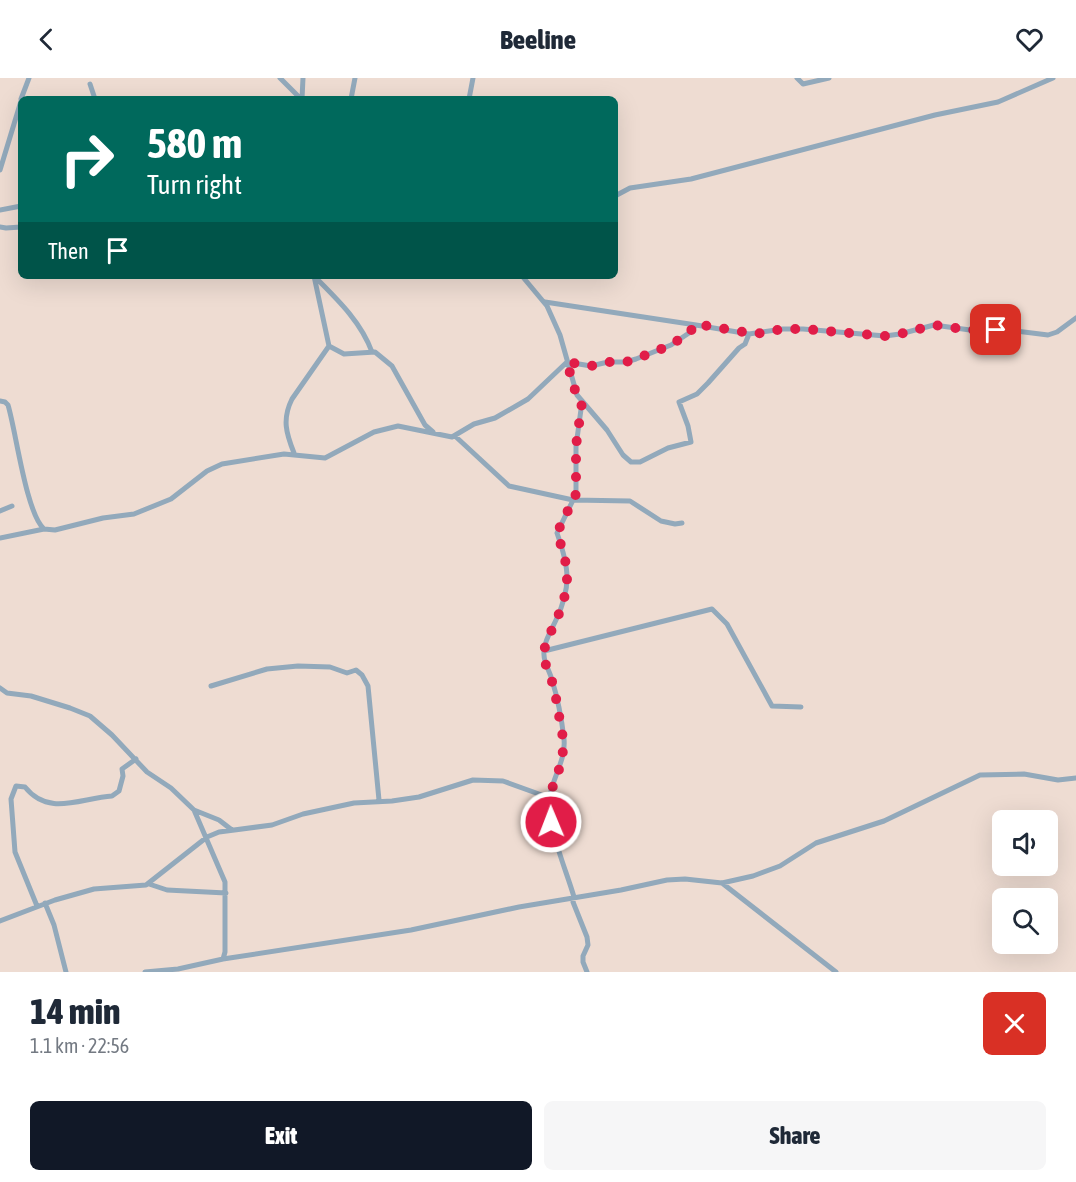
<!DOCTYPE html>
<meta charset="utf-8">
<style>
:root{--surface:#fff;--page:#f6f6f7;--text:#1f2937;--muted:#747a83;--accent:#111827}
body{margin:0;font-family:"Asap Condensed",sans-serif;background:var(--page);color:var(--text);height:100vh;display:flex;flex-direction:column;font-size:22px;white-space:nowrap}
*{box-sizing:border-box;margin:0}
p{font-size:20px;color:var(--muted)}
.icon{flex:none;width:33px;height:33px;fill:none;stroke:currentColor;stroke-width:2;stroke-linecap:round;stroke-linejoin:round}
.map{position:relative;height:894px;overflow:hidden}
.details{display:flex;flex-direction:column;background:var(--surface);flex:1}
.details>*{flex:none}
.hud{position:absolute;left:18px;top:18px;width:600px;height:183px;border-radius:9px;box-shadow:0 6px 24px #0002;background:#00695c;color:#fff;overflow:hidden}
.tools{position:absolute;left:992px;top:732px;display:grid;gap:12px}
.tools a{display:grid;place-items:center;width:66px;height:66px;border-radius:9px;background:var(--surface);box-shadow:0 6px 24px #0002;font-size:30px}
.pin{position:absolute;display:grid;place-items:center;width:51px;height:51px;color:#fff;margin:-26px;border-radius:12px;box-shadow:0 3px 9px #0006}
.me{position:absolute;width:66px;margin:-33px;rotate:359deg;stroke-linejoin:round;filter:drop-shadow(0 0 4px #0008)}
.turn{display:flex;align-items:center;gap:21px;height:126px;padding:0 30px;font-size:27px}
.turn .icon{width:78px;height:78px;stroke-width:2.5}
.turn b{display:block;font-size:42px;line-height:51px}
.then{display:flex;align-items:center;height:57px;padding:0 30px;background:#0003;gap:12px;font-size:22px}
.round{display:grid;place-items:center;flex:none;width:63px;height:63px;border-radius:9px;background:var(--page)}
.summary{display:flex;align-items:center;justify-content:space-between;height:102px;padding:0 30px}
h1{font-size:36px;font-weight:800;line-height:45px}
.cta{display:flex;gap:12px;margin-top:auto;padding:12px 30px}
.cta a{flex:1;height:69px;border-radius:9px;background:var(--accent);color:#fff;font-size:24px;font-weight:800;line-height:69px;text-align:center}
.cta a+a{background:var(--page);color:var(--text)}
header{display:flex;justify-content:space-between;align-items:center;height:78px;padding:0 30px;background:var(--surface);font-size:27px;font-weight:800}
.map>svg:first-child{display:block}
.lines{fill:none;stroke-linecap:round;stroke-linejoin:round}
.minor{stroke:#92a9bb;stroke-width:5}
.route{stroke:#e11d48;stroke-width:10;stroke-dasharray:0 18}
</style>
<header><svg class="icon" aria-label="back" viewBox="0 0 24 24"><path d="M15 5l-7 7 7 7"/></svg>Beeline<svg class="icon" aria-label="heart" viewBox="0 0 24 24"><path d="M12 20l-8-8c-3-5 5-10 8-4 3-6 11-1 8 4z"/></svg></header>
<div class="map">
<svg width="1076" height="894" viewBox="0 0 1076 894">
<rect width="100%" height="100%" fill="#eedcd2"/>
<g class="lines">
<path class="minor" d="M280,0L301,21
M797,0L803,6L829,0
M90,6L95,21
M21,21L29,0
M302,21L303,0
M351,21L355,0
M469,21L473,0
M0,92L21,23
M615,118L630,110L691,101L935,37L998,24L1053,0
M0,132L21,128
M0,149L6,150L21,149
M522,198L547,228L560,257L577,317L607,352L623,377L631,384H640L668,370L691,364L688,348L679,324L697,316L708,305L739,270L745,266L749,256
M315,199C338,222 361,244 372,274
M545,224L696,247
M329,268L344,276L375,274L392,288L425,347L433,354
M0,323L5,324L8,327C16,353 26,435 44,451
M582,324L576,368V416L557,455C569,489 572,508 556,542C551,553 543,565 544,577C544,585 550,594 552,602C557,618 562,644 564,661C566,682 553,698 550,718C546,747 566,791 574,819L573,824L587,859L588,867L583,878V884L587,894
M455,358L509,408L573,422L630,423L661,443L675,446L682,445
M294,375C286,355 282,341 292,321L329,268L314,198
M0,433L12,428
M0,460L44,451L55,452L103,440L134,436L171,421L207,393L222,386L284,376L325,380L374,354L398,348L452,359L474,346L495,340L528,321L567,284L591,288L608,284H626L636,281L671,267L689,255L696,247L749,256L783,251H803L885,258L900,256L934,247L970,252H1007L1048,257L1057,254L1076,240
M544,573L712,531L727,546L772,628L801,629
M211,608L267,591L298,588L330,589L347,595L356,592L362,597L368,608L379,722
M0,610L7,615L31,618L70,630L90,638L112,657L147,694L171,710L194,732L219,742L232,752
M194,732L225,804V874L223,881
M722,805L836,894
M149,806L167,812L226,815
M45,825L54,847L66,894
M37,828L15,774L11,721L16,708L25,709C49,739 80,720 112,718L119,713L123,698L122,691L136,681
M0,843L55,822L94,811L146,807L207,759L219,754L272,747L303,736L354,725L392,723L419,719L473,702L503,703L550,720
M145,894L178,891L223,881L411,852L519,829L621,812L667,802L685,801L722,805L753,798L780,788L816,765L884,743L980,697L1024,696L1058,702L1076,700"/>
</g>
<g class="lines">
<path class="route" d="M551,744L549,719L561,686L564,666L554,609L543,579L544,573C547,559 555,547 560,533C572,501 567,485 557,455L576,416V368L582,324L574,310L567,284L591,288L608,284H626L636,281L671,267L689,255L696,246L755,256L783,251H803L885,258L900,256L934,247L970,252H996"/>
</g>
</svg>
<div class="tools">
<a><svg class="icon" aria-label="sound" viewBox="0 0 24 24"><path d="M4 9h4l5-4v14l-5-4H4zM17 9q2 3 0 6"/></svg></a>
<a><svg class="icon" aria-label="search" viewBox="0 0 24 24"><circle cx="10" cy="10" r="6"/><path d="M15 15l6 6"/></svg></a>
</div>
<div class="pin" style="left:996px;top:252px;background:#d93025"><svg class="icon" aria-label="arrive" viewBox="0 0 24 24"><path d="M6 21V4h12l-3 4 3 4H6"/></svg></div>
<svg class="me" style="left:551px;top:744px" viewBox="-20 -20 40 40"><circle r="17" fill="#e11d48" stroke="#fff" stroke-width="3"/><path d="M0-11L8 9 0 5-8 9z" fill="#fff"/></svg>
<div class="hud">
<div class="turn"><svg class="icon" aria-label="right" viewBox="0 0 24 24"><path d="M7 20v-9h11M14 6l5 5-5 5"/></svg><div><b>580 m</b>Turn right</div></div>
<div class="then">Then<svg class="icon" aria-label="arrive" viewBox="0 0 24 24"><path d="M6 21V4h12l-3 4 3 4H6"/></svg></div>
</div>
</div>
<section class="details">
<div class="summary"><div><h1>14 min</h1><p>1.1 km · 22:56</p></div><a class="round" style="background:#d93025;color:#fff"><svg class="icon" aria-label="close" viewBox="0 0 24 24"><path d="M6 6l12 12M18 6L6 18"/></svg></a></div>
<div class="cta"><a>Exit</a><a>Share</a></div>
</section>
